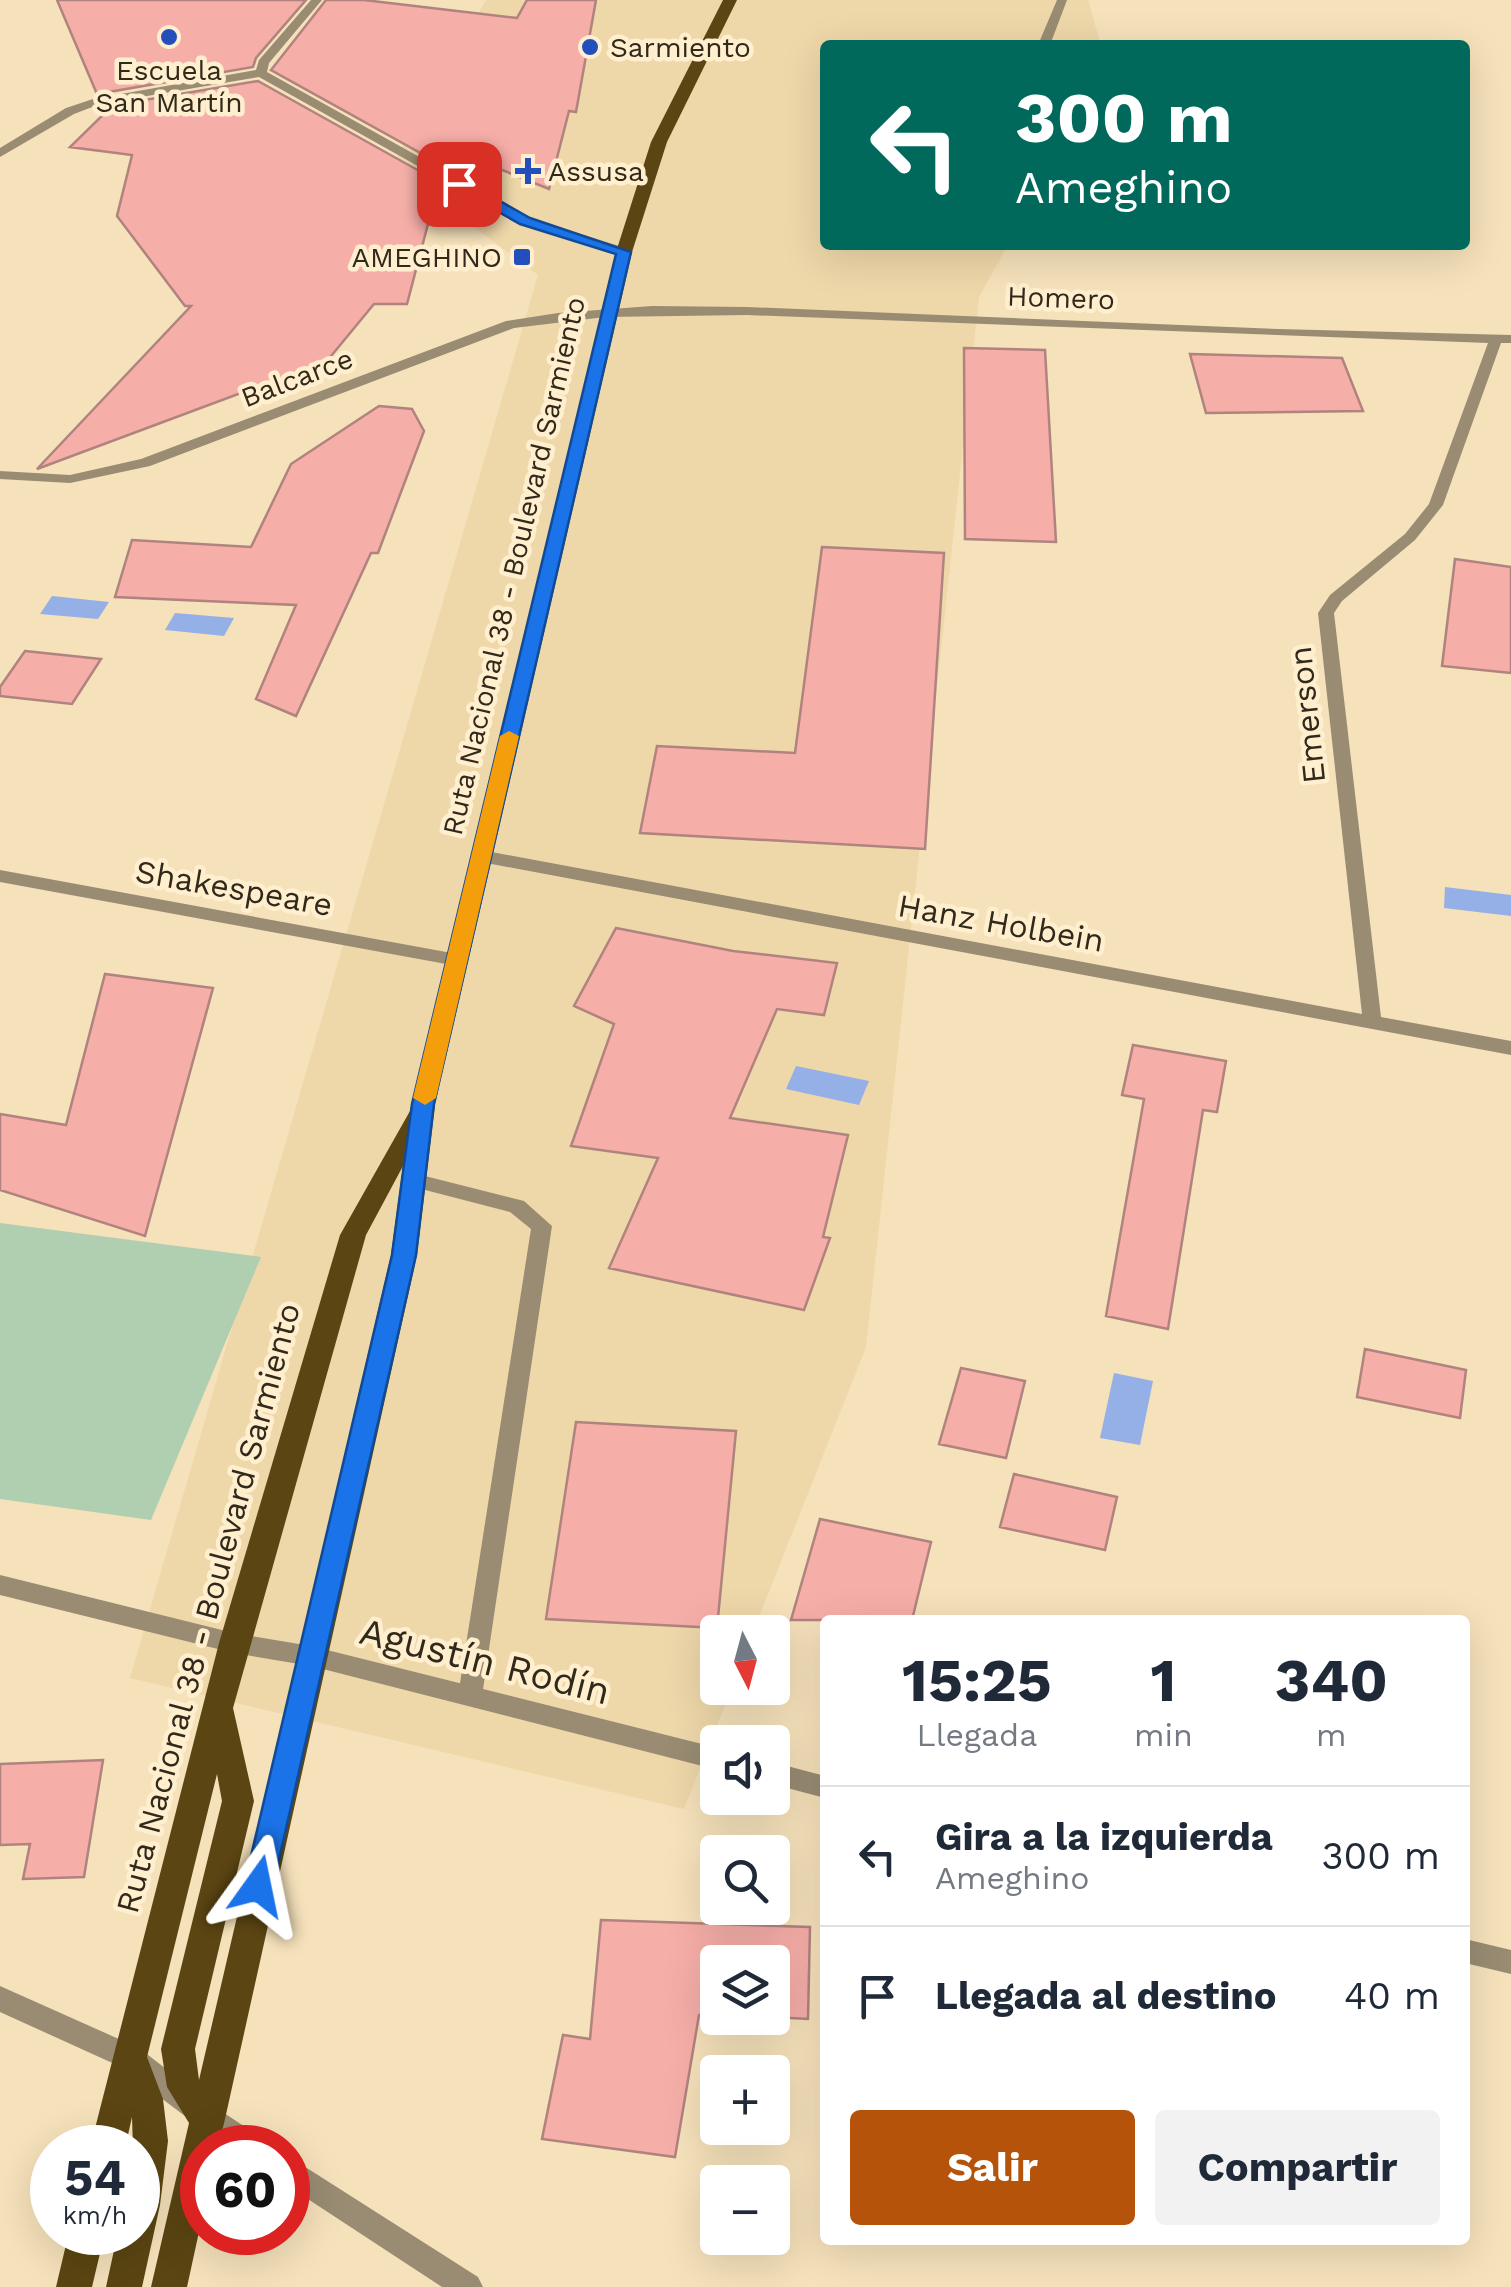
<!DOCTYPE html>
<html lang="es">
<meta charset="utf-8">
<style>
:root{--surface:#fff;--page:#f2f2f3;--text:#1f2937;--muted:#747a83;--line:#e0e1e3;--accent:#b45309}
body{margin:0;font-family:"Work Sans",sans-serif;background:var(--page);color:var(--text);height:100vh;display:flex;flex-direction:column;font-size:38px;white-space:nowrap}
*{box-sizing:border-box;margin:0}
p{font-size:32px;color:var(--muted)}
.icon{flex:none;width:55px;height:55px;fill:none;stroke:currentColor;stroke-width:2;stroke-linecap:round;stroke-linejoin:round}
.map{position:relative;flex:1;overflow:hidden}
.panel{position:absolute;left:820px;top:1615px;width:650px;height:630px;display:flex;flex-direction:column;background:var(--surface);border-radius:10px;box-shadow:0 10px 40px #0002}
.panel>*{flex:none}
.top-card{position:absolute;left:820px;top:40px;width:650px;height:210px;border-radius:10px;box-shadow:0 10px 40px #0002;background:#00695c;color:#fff;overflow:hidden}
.needle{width:65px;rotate:174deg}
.buttons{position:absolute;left:700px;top:1615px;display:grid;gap:20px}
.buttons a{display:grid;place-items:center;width:90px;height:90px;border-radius:10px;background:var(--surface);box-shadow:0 10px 40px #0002;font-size:50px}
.speed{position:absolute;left:30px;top:2125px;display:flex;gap:20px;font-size:50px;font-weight:700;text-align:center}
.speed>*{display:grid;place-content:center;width:130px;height:130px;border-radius:50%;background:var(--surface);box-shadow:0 10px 40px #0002;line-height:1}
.speed small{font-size:25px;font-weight:400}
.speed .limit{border:15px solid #d22;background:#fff;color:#111}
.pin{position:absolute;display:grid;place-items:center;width:85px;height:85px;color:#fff;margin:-42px;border-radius:20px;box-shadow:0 5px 15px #0006}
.me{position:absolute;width:110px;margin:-55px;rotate:12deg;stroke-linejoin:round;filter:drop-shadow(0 0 8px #0008)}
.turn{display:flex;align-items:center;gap:35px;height:210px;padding:0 30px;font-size:45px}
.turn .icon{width:130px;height:130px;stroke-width:2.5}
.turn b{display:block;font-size:70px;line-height:85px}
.eta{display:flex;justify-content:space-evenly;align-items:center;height:170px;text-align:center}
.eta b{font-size:60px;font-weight:700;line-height:70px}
.primary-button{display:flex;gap:20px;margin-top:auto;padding:20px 30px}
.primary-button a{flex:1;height:115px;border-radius:10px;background:var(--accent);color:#fff;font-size:40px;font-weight:700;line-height:115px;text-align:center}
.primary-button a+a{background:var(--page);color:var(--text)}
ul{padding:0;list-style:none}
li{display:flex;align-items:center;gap:30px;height:140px;padding:0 30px;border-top:2px solid var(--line)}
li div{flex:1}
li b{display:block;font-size:38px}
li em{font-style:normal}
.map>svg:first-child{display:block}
.built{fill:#eed7a9}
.green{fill:#b0cfb0}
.water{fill:#95afe7}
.building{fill:#f6aea8;stroke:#b0837f;stroke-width:2.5}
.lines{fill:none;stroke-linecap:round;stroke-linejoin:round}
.service{fill:#998c73;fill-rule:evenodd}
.minor{fill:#998c73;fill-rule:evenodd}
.primary{fill:#5b4512;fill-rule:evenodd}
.route{fill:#1a73e8;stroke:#114b97;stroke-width:2.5}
.slow{fill:#f59e0b}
.poi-dot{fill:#254ebd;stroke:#ffefcf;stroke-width:4}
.labels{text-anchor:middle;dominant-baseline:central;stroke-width:9;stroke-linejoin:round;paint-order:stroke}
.far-poi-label{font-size:28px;fill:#31291a;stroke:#ffefcf;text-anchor:start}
.far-street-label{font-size:28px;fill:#31291a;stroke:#ffefcf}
.street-label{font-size:32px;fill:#31291a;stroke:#ffefcf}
.near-street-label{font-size:38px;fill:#31291a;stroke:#ffefcf}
</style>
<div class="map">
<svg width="1511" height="2287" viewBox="0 0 1511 2287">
<rect width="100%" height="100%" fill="#f5e1ba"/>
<path class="built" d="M486,0H1088L1101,45H825V245H1008L979,297L866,1347L753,1632H718V1688H732L684,1809L130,1678L538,275L392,165Z"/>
<path class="green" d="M0,1223L261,1257L151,1520L0,1499Z"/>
<path class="water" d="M52,596L109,602L98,619L40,614Z
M175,613L234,618L224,636L165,630Z
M1445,887L1511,895V916L1444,908Z
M796,1066L869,1081L859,1105L786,1089Z
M1114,1373L1153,1381L1140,1445L1100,1438Z"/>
<path class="building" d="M57,0H306L256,58L253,67L97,94Z
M326,0H364L517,18L527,0H596L576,112L569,111L549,189L448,148L444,166L271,70Z
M258,81L439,182L407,304H374L327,361L37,469L191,306H185L117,216L132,155L70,147L105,113L103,107Z
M964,348L1045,350L1056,542L965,539Z
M1190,354L1342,358L1363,411L1206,413Z
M379,406L412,409L424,431L378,553H371L296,716L256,699L296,605L115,597L132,540L251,547L291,464Z
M822,547L944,553L925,849L640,833L657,746L795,753Z
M1455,559L1511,567V673L1442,666Z
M25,651L101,659L72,704L0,696V687Z
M616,928L733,951L837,963L824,1015L777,1009L730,1118L848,1135L823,1237L830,1238L804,1310L609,1268L658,1158L571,1146L614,1024L574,1006Z
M105,974L213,988L145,1236L0,1190V1114L66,1125Z
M1133,1045L1226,1061L1217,1112L1203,1110L1168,1329L1106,1316L1144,1099L1122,1095Z
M1365,1349L1466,1370L1460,1418L1357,1397Z
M961,1368L1025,1381L1006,1458L939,1444Z
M576,1422L736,1431L717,1628L546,1619Z
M1014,1474L1117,1497L1105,1550L1000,1527Z
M820,1519L931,1542L912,1620H791Z
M103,1760L84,1877L23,1879L30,1844L0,1845V1764Z
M601,1920L810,1927L808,2019L772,2017V1962H718V2015H699L675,2157L542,2139L563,2035L590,2039Z"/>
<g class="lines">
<path class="service" d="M1057,0H1067L1050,45H1038Z
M413,1173L524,1201L552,1226L482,1696L479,1703L470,1706L461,1703L458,1696L531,1229L510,1212L406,1185L403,1180Z"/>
<path class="minor" d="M311,0H322L269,63L267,72L529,218L629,249V255H619L521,224L259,77L100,104L74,114L0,157V148L66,108L93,99L256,70L259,60Z
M652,306L747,307L1278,329L1511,335V343H1501L1443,505L1415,540L1342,601L1334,613L1381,1017L1511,1041V1055L481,862L472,856L481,850L1362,1014L1318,613L1330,595L1405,534L1429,504L1488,343L747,315L605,317L514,328L150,466L70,483L0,479V471L70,475L141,459L506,321L558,313Z
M0,870L457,954L466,960L457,966L0,882Z
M0,1575L234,1633L311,1646L718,1748V1770L311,1666L234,1653L0,1595Z
M772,1762L825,1776V1798L772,1784Z
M1465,1939L1511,1950V1974L1465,1963Z
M0,1986L139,2048L218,2109L262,2138L266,2148H227L119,2066L0,2012Z
M288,2156L478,2277L483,2287H442L288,2186Z"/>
<path class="primary" d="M723,0H737L667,142L632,252L435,1104L417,1255L225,2119L218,2148H202V2218L187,2287H151L189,2123L167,2087L161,2049L222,1801L217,1774L147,2057L163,2099L168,2141L160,2205L142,2287H106L118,2232H138V2148H133L132,2117L125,2148H90L219,1643L340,1235L410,1111L616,252L651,142ZM403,1166L391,1255L199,2080L195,2049L254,1801L233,1708L366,1235Z
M69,2232H105L92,2287H56Z"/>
</g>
<path class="route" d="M454,181H464L530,218L631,252L434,1104L416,1255L273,1886L269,1896L258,1900L248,1896L244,1886L392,1255L412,1104L616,254L520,224L454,187Z"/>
<path class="slow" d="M509,731L519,736L436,1098L425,1105L413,1098L500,736Z"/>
<g class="poi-dot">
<circle cx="169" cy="37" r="10"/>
<circle cx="590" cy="47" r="10"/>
<path d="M523 156h10v10h10v10h-10v10h-10v-10h-10v-10h10z"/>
<rect x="512" y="247" width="20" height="20" rx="5"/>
</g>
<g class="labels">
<g class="far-poi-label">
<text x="610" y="47">Sarmiento</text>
<text x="169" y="70" text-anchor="middle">Escuela<tspan x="169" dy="32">San Martín</tspan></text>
<text x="548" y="171">Assusa</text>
<text x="502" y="257" text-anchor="end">AMEGHINO</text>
</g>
<g class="far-street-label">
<text transform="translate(1061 298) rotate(2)">Homero</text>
<text transform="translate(297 378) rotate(-21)">Balcarce</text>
<text transform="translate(514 566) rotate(-77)">Ruta Nacional 38 - Boulevard Sarmiento</text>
</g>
<g class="street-label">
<text transform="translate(1307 715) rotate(-96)">Emerson</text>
<text transform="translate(234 888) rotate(10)">Shakespeare</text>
<text transform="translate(1001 923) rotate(10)">Hanz Holbein</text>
<text transform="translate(208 1608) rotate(-75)">Ruta Nacional 38 - Boulevard Sarmiento</text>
</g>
<g class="near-street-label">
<text transform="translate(485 1661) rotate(14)">Agustín Rodín</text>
</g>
</g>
</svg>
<div class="buttons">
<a><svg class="needle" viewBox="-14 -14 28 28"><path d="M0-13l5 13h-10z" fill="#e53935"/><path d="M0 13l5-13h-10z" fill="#747a83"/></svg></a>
<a><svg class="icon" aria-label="sound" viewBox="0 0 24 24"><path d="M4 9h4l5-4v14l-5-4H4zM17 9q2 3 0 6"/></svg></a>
<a><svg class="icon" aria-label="search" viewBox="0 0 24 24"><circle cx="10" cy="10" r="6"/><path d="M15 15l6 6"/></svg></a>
<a><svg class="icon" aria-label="layers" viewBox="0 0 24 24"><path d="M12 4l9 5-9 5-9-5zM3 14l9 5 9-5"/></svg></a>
<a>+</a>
<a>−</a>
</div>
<div class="speed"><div>54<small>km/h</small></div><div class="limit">60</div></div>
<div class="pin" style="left:459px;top:184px;background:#d93025"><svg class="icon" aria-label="arrive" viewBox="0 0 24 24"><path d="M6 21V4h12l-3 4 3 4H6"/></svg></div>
<svg class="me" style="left:258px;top:1886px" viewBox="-20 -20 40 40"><path d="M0-17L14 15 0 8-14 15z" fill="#1a73e8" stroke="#fff" stroke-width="4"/></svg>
<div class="top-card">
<div class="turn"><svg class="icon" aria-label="left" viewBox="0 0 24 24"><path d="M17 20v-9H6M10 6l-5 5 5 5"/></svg><div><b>300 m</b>Ameghino</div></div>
</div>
<section class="panel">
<div class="eta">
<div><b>15:25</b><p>Llegada</p></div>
<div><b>1</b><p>min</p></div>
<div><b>340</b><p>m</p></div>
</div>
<ul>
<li><svg class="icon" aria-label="left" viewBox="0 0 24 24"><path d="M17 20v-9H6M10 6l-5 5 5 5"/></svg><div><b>Gira a la izquierda</b><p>Ameghino</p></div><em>300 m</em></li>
<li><svg class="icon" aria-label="arrive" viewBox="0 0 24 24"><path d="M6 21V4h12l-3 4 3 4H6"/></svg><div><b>Llegada al destino</b></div><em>40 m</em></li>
</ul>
<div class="primary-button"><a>Salir</a><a>Compartir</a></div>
</section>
</div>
